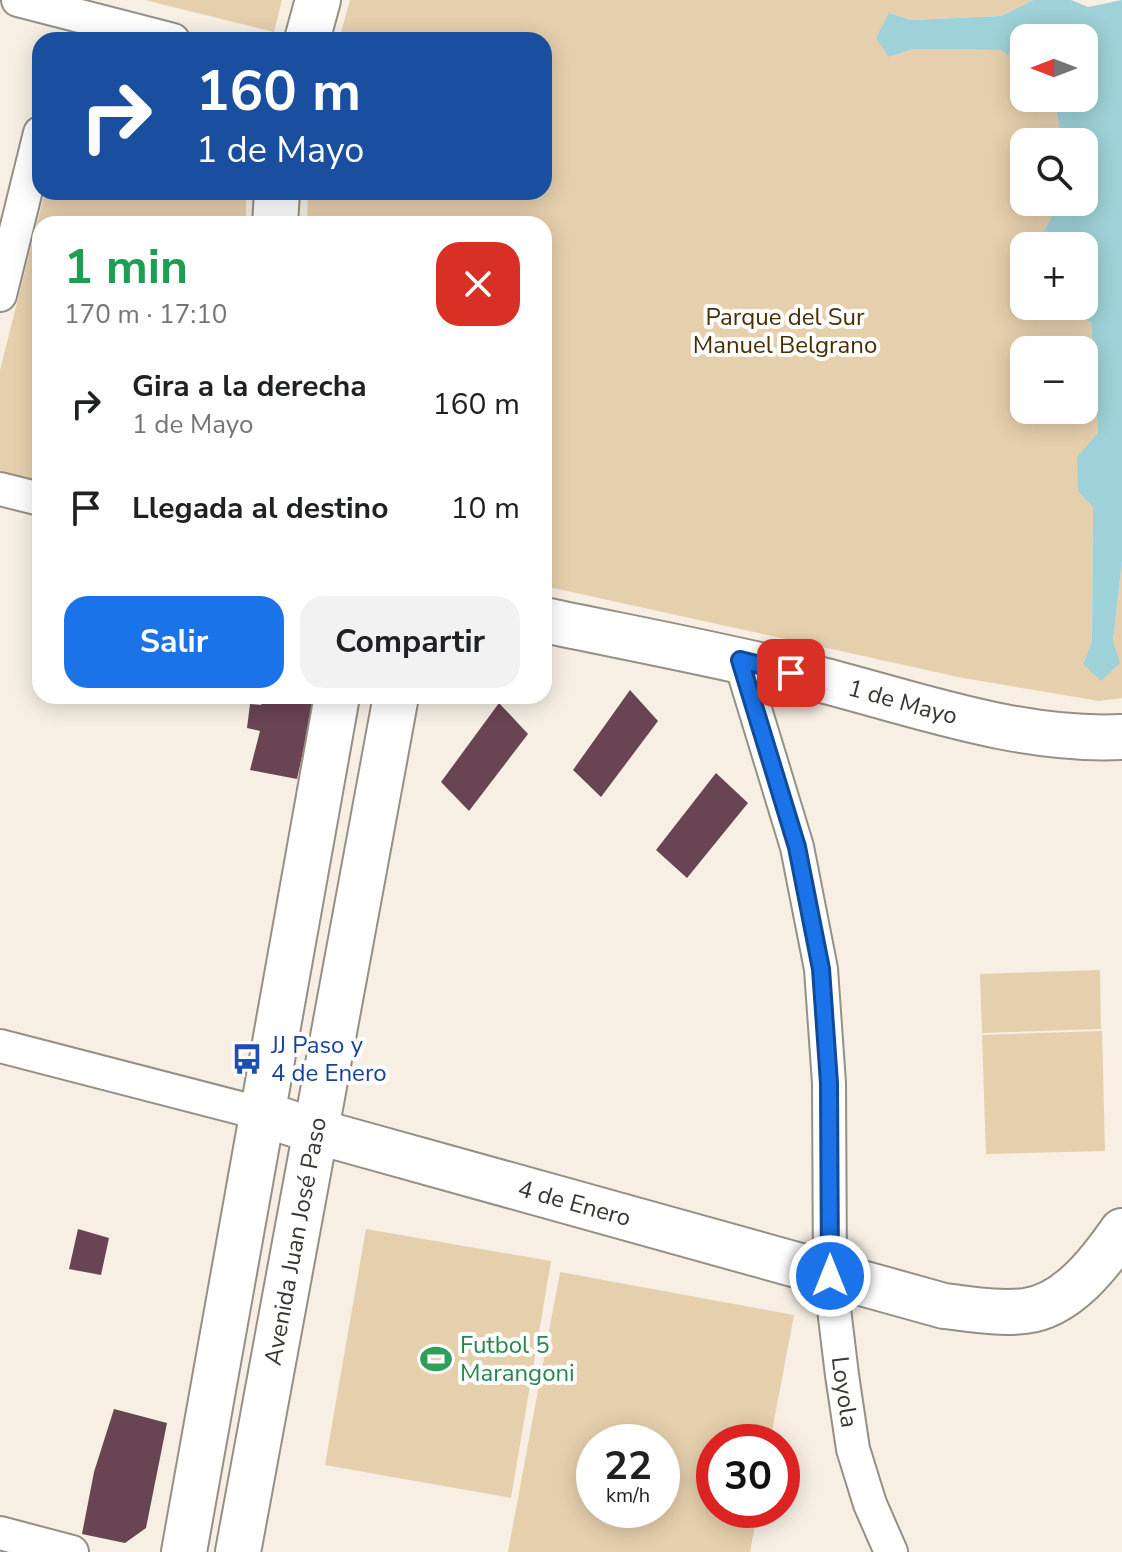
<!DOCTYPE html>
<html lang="es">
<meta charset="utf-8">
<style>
:root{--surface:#fff;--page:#f2f2f2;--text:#202124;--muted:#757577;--accent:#1a73e8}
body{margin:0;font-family:"Nunito Sans",sans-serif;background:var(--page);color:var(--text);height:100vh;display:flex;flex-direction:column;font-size:30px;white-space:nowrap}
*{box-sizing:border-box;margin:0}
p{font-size:26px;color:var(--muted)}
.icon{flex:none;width:44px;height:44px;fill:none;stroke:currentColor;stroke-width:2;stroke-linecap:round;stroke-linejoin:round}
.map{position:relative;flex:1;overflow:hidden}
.side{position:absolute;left:32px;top:216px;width:520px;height:488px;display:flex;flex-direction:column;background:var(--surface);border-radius:24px;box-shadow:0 4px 20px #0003}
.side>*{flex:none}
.hud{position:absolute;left:32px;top:32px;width:520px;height:168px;border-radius:24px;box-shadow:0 4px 20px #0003;background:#1a4fa0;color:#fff;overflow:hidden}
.needle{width:52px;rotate:270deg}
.tools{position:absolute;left:1010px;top:24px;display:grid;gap:16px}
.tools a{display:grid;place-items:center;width:88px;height:88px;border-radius:16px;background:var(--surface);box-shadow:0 4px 20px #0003;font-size:40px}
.speed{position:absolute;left:576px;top:1424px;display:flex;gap:16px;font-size:40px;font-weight:700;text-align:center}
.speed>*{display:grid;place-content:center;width:104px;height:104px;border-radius:50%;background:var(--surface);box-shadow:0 4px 20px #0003;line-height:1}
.speed small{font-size:20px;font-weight:400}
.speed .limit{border:12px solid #d22;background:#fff;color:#111}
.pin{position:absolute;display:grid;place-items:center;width:68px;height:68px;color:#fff;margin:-34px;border-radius:16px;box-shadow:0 4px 12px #0006}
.me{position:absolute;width:88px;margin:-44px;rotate:0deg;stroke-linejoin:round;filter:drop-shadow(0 0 6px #0008)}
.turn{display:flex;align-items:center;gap:28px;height:168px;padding:0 32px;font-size:36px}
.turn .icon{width:104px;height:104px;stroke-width:2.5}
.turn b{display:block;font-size:56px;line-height:68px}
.round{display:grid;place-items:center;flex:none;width:84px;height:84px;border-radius:24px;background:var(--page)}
.headline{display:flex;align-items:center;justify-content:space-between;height:136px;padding:0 32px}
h1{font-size:48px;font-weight:700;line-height:60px;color:#1e9e55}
.cta{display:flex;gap:16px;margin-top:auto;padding:16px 32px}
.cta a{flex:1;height:92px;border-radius:24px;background:var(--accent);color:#fff;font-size:32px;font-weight:700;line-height:92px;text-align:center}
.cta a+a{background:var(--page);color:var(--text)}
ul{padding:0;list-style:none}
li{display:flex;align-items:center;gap:24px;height:104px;padding:0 32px}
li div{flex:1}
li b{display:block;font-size:30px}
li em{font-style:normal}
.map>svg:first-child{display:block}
.green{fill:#e5cfad;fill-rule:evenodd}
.water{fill:#9ed2d8}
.building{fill:#694452}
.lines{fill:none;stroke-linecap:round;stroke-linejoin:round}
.minor-casing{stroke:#968f85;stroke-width:36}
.secondary-casing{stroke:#968f85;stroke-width:48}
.minor{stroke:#fff;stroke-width:32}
.secondary{stroke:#fff;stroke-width:44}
.route-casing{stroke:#114b97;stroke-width:20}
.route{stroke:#1a73e8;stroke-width:14}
.labels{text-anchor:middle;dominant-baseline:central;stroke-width:8;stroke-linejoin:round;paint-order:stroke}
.park-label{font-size:24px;fill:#462e00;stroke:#fff}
.street-label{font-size:24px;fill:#393631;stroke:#fff}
.transit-label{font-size:24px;fill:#164399;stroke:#fff;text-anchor:start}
.leisure-label{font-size:24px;fill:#27864d;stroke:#fff;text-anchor:start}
</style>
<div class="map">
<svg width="1122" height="1552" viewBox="0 0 1122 1552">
<rect width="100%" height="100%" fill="#f7efe4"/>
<path class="green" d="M145,0H282L274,32Z
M350,0H1033L1001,16L911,20L889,13V57L913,49L1000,50L1024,65V98H1054L1062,142H1024V202H1047L1055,212L1042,236L1043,246H1024V306H1054V309L1091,322L1098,433L1078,490L1093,507L1092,641L1083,664L1113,641L1122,561V698L1099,701L963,678L544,586V224H307L308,192H544V40H339ZM1024,350H1084V410H1024Z
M45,192H246V224H40V483L0,473V370Z
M1100,970L1101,1029L982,1033L980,974Z
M1102,1031L1105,1151L986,1154L982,1035Z
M366,1229L551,1261L511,1498L325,1465Z
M560,1272L794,1315L770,1442H714V1510H758L750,1552H508ZM662,1442V1510H594V1442Z"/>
<path class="water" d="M1033,0H1071L1088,7L1122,0V561L1113,641L1120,663L1101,681L1083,664L1092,641L1093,507L1078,491L1077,457L1098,433L1091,322L1053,309L1054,306H1084V246H1043L1042,236L1054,212L1047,202H1084V142H1062L1054,98H1084V38H1024V65L1000,50L913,49L889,57L876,38L889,13L911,20L1001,16Z"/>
<path class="building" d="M630,690L658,721L601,797L573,770Z
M264,696L315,698L297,779L250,770L260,731L247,728L250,704L261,705Z
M499,703L528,734L469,811L441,782Z
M716,773L748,803L687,878L656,850Z
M78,1229L109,1238L101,1275L69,1269Z
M114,1409L167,1423L146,1528L125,1543L82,1534L94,1472Z"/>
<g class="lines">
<defs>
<g id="minor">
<path d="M18,0L173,40"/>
<path d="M0,295L40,133"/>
<path d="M0,489L40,499"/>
<path id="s1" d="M740,660L797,847L821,969L829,1083L830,1276L842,1375L853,1449L870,1504L891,1552"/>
<path d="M0,1046L263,1114"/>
<path d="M0,1533L72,1552"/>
</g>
<g id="secondary">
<path d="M307,40L318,0"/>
<path d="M275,224L277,192"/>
<path id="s2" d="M544,620C635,639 727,656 818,679C916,704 1019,742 1122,737"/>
<path id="s3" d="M263,1114L315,1131L944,1306C971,1309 998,1314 1025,1311C1067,1306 1099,1264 1122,1231"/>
<path d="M184,1552L337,696"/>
<path id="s4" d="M238,1552L396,696"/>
</g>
</defs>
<use href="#minor" class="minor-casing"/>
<use href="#secondary" class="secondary-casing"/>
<use href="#minor" class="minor"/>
<use href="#secondary" class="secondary"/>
</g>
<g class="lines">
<defs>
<path id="route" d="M791,673L740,660L797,847L821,969L829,1083L830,1276"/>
</defs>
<use href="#route" class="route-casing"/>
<use href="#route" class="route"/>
</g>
<defs>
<symbol id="bus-bare" viewBox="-9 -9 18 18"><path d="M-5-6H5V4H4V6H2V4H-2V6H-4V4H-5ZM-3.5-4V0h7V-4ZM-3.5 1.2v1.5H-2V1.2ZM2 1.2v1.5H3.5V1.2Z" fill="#1a4fb4" stroke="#fff" stroke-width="2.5" paint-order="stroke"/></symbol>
<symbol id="stadium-bare" viewBox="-9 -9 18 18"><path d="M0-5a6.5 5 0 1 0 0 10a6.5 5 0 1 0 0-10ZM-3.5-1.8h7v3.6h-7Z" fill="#2e9e5b" stroke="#fff" stroke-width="2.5" paint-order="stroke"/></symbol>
</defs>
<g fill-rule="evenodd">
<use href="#bus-bare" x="225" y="1037" width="44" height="44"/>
<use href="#stadium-bare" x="414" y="1337" width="44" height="44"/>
</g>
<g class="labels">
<g class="park-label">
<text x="785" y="317">Parque del Sur<tspan x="785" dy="28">Manuel Belgrano</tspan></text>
</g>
<g class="street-label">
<text stroke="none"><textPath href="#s2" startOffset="368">1 de Mayo</textPath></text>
<text stroke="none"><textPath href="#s3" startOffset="324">4 de Enero</textPath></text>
<text stroke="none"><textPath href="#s4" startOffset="316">Avenida Juan José Paso</textPath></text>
<text stroke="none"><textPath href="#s1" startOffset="744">Loyola</textPath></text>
</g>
<g class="transit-label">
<text x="271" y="1045">JJ Paso y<tspan x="271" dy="28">4 de Enero</tspan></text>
</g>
<g class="leisure-label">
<text x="460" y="1345">Futbol 5<tspan x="460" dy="28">Marangoni</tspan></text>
</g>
</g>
</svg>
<div class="tools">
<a><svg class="needle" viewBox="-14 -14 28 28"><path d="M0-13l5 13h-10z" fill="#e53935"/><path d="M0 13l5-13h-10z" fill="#757577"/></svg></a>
<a><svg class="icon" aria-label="search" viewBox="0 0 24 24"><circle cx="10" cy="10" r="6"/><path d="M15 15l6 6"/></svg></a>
<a>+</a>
<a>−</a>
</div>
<div class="speed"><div>22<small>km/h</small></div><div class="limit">30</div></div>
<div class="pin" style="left:791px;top:673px;background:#d93025"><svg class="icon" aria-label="arrive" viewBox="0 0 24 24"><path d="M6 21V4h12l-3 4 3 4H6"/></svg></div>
<svg class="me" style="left:830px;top:1276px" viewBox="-20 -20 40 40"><circle r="17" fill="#1a73e8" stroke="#fff" stroke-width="3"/><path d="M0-11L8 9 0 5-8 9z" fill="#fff"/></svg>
<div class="hud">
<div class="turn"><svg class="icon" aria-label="right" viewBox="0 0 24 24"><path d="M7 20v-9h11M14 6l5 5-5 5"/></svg><div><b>160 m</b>1 de Mayo</div></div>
</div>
<section class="side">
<div class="headline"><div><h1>1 min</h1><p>170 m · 17:10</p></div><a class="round" style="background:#d93025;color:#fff"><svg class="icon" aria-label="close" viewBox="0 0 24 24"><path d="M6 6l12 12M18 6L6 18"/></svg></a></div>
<ul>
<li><svg class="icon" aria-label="right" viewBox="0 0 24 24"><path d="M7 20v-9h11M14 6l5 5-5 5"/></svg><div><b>Gira a la derecha</b><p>1 de Mayo</p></div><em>160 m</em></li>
<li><svg class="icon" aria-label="arrive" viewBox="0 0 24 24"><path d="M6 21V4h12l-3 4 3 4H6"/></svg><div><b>Llegada al destino</b></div><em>10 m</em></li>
</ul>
<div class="cta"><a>Salir</a><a>Compartir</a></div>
</section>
</div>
